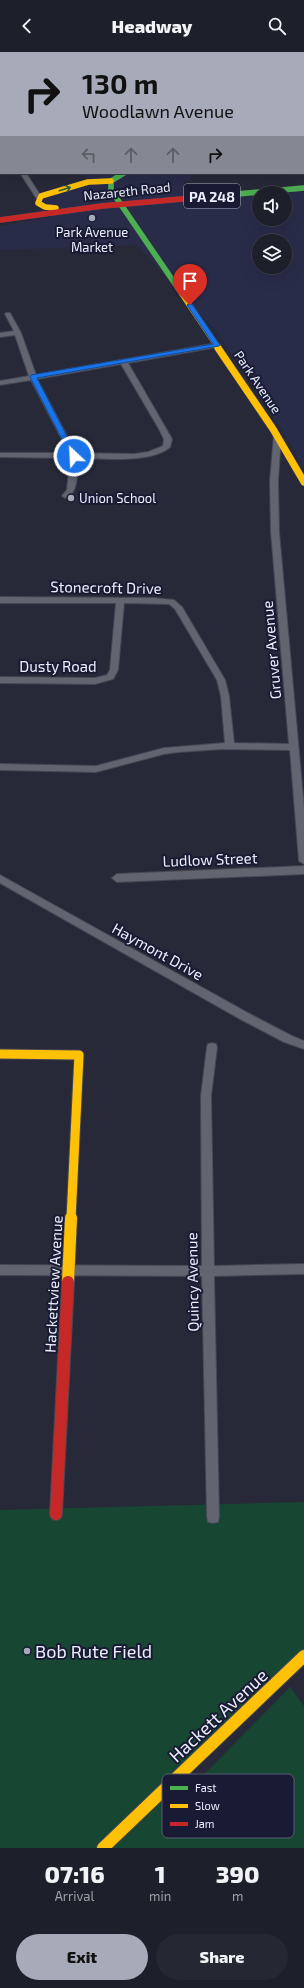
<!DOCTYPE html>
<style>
:root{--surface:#1d1f2a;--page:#252732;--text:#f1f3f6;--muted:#a0a2a8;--line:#3b3d47;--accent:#a7aab8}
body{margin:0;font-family:"Exo 2",sans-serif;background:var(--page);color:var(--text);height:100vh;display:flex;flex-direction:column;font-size:15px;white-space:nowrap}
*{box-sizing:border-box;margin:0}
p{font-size:13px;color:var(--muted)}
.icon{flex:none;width:22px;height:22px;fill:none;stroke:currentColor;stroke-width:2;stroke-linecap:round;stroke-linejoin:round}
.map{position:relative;height:1796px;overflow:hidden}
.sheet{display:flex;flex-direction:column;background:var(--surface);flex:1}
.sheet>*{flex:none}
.top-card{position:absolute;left:0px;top:0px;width:304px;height:122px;box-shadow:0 4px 16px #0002,0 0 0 1px var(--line);background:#a7aab8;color:#111;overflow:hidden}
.buttons{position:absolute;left:252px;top:134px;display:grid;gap:8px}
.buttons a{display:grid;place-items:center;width:40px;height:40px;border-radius:50%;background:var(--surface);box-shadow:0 4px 16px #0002,0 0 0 1px var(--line);font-size:20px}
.pin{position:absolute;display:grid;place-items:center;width:34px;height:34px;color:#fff;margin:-41px -17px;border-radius:50% 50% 50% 0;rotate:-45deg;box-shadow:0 0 4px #0007}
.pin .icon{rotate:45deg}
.me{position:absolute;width:44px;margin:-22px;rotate:335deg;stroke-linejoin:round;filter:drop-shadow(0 0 3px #0008)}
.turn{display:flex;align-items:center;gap:14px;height:84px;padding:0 16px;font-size:18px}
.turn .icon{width:52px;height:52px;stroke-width:2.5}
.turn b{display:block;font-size:28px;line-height:34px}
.lanes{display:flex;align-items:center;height:38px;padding:0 16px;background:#0003;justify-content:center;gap:20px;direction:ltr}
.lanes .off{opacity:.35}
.eta{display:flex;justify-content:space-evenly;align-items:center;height:68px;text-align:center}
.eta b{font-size:24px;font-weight:800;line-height:28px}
.action{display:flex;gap:8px;margin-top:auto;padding:8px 16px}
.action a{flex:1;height:46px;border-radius:24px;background:var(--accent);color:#111;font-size:16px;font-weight:800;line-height:46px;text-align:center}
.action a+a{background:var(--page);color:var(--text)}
header{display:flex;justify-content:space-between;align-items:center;height:52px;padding:0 16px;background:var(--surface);font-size:18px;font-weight:800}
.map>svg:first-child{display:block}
.built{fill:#292c49;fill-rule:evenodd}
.green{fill:#174632}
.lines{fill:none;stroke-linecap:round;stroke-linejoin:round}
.street-casing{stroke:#464753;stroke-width:2}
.fast-casing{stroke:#464753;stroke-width:6}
.slow-far3-casing{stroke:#464753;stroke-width:6}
.slow-far2-casing{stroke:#464753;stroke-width:8}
.slow-far1-casing{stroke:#464753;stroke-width:11}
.slow-casing{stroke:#464753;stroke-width:14}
.jam-far1-casing{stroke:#464753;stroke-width:6}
.jam-casing{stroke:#464753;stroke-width:14}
.street{fill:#62646f;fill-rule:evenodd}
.fast{stroke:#4caf50;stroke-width:5.5}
.slow-far3{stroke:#ffc107;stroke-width:5.5}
.slow-far2{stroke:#ffc107;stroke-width:7}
.slow-far1{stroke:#ffc107;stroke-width:9}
.slow{stroke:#ffc107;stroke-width:12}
.jam-far1{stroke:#c62828;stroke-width:5.5}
.jam{stroke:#c62828;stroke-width:12}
.oneway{stroke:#2f5e40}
.route{fill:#1a73e8;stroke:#114b97}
.poi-dot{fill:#a7aab8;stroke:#181b33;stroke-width:1.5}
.labels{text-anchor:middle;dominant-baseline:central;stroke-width:4;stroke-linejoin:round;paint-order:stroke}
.far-street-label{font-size:13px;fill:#eceffd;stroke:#181b33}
.far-poi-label{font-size:13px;fill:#eceffd;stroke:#181b33}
.shield{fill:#181b33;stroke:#acafc0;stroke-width:1}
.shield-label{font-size:14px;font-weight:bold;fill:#eceffd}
.street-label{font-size:15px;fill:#eceffd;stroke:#181b33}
.near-poi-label{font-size:18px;fill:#eceffd;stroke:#181b33;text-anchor:start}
.near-street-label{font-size:18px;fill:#eceffd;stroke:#181b33}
.key{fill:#181b33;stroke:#585b70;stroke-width:1}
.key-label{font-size:11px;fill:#eceffd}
</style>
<header><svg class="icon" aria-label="back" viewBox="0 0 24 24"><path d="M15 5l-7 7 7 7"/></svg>Headway<svg class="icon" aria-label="search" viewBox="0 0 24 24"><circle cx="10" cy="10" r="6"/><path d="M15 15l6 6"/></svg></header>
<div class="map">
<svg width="304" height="1796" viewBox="0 0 304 1796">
<rect width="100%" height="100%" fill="#272938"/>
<path class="built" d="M84,121H190L191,128L183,129L188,150L259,144V167H285V141L304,140V417L290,391L219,283L137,193L0,198V174L51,165L45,153L40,149L43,145L85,134L88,127ZM259,189H285V215H259Z"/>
<path class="green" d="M304,1450V1604L169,1732L181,1746L290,1635L304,1654V1796H0V1458Z"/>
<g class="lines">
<defs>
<path id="street" d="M65,0H71V1H65Z
M233,0H239V1H233Z
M0,32H1V36H0Z
M303,103H304V107H303Z
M0,106H1V110H0Z
M20,121H26L42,146L41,147H37Z
M6,261H10L21,281L36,323L217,291L220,293L217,295L128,311L172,387L170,395C151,412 102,406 78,406C77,418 79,441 66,446L62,444L67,438L70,406L0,405V401H69L31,328L0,333V329L29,324L15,283L0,285V281L14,279L5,262ZM121,312L159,377L164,387L163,394L148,400L134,402L76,401L37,327Z
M274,382H277L281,384L278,429L279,480L304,756V812L299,809L290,698L222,697L179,700L164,702L96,720L0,718V712L96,714L164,696L225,691L221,644L217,628L175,557L169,552L124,551L118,618L113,627L95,632L0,631V625L95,626L107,623L110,618L116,551H0V545L154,546L174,548L182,555L225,628L229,644L234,691L289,692L271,480L270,429Z
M304,814V822L117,830L112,826L117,822Z
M0,823L248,961L292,984L304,989V997L284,990L240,967L0,831Z
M212,991L216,992L217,995L211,1044L214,1214L304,1212V1222L214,1224L219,1465L218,1470L213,1471L208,1470L207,1465L202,1224L0,1223V1213L202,1214L201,1044L207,995L208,992Z"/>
<path id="fast" d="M124,121L111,129V138L182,242
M216,144L304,136"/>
<path id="slow-far3" d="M56,156L45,155L38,151L41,144L88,130L111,129
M182,242L219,297"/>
<path id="slow-far2" d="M218,296L273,377L304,430"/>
<path id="slow-far1" d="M0,1002L79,1003L71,1167"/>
<path id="slow" d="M68,1230L71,1166
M103,1796L304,1604"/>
<path id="jam-far1" d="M0,168L102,154L216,144"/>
<path id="jam" d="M56,1462L68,1230"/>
</defs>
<use href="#street" class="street-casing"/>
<use href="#fast" class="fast-casing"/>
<use href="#slow-far3" class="slow-far3-casing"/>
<use href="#slow-far2" class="slow-far2-casing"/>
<use href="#slow-far1" class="slow-far1-casing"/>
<use href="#slow" class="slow-casing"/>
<use href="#jam-far1" class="jam-far1-casing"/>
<use href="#jam" class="jam-casing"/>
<use href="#street" class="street"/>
<use href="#fast" class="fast"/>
<use href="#slow-far3" class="slow-far3"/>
<use href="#slow-far2" class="slow-far2"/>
<use href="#slow-far1" class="slow-far1"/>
<use href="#slow" class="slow"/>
<use href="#jam-far1" class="jam-far1"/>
<use href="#jam" class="jam"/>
</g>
<defs><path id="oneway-shaft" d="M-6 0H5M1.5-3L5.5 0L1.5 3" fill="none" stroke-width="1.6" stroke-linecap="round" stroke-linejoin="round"/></defs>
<use class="oneway" href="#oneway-shaft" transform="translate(65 137) rotate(-17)"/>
<path class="route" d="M188,252H192L220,293L219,294L37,326L77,404L71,405L30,325L31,323L213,292L187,253Z"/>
<g class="poi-dot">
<circle cx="92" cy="166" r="4"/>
<circle cx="71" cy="446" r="4"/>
<circle cx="27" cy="1599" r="4"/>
</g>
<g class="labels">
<g class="far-street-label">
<text transform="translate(127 139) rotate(-6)">Nazareth Road</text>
<text transform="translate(258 330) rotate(56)">Park Avenue</text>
</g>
<g class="far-poi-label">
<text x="92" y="180">Park Avenue<tspan x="92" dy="15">Market</tspan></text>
<text x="79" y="446" text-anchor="start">Union School</text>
</g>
<rect class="shield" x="184" y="132" width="56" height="24" rx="3"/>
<g class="shield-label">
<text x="212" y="144">PA 248</text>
</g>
<g class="street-label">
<text transform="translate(106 535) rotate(1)">Stonecroft Drive</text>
<text transform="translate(271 598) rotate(-95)">Gruver Avenue</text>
<text x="58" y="614">Dusty Road</text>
<text transform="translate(210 807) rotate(-2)">Ludlow Street</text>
<text transform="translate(158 899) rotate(29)">Haymont Drive</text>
<text transform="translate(192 1230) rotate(-91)">Quincy Avenue</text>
<text transform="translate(53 1232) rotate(-87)">Hackettview Avenue</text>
</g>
<g class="near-poi-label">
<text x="35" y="1599">Bob Rute Field</text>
</g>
<g class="near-street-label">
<text transform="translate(218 1663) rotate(-43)">Hackett Avenue</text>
</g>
</g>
<rect x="162" y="1722" width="132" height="64" rx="6" class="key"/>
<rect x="170" y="1734" width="18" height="4" fill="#4caf50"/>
<rect x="170" y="1752" width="18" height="4" fill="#ffc107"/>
<rect x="170" y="1770" width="18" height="4" fill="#c62828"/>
<g class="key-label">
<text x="195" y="1740">Fast</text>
<text x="195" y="1758">Slow</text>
<text x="195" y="1776">Jam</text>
</g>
</svg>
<div class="buttons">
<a><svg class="icon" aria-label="sound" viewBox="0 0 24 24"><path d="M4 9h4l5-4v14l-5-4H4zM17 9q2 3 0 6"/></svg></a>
<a><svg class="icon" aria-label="layers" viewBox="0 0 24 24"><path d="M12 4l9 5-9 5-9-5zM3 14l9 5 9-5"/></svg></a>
</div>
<div class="pin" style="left:190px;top:253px;background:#d93025"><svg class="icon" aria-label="arrive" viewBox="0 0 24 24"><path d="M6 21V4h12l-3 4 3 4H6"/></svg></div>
<svg class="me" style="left:74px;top:404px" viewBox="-20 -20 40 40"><circle r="17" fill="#1a73e8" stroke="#fff" stroke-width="3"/><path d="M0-11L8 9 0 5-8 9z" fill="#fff"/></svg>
<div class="top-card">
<div class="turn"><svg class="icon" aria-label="right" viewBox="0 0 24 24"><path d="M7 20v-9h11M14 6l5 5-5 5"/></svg><div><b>130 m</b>Woodlawn Avenue</div></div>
<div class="lanes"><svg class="icon off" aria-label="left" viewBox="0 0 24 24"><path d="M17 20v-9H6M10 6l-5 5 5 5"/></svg><svg class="icon off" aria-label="ahead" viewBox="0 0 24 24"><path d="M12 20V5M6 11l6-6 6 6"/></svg><svg class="icon off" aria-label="ahead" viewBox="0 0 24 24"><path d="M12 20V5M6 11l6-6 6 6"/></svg><svg class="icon" aria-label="right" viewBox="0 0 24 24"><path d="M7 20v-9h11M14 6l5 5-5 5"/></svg></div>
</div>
</div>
<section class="sheet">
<div class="eta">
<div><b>07:16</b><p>Arrival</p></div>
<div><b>1</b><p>min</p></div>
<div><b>390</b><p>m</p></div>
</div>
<div class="action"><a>Exit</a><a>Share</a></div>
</section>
